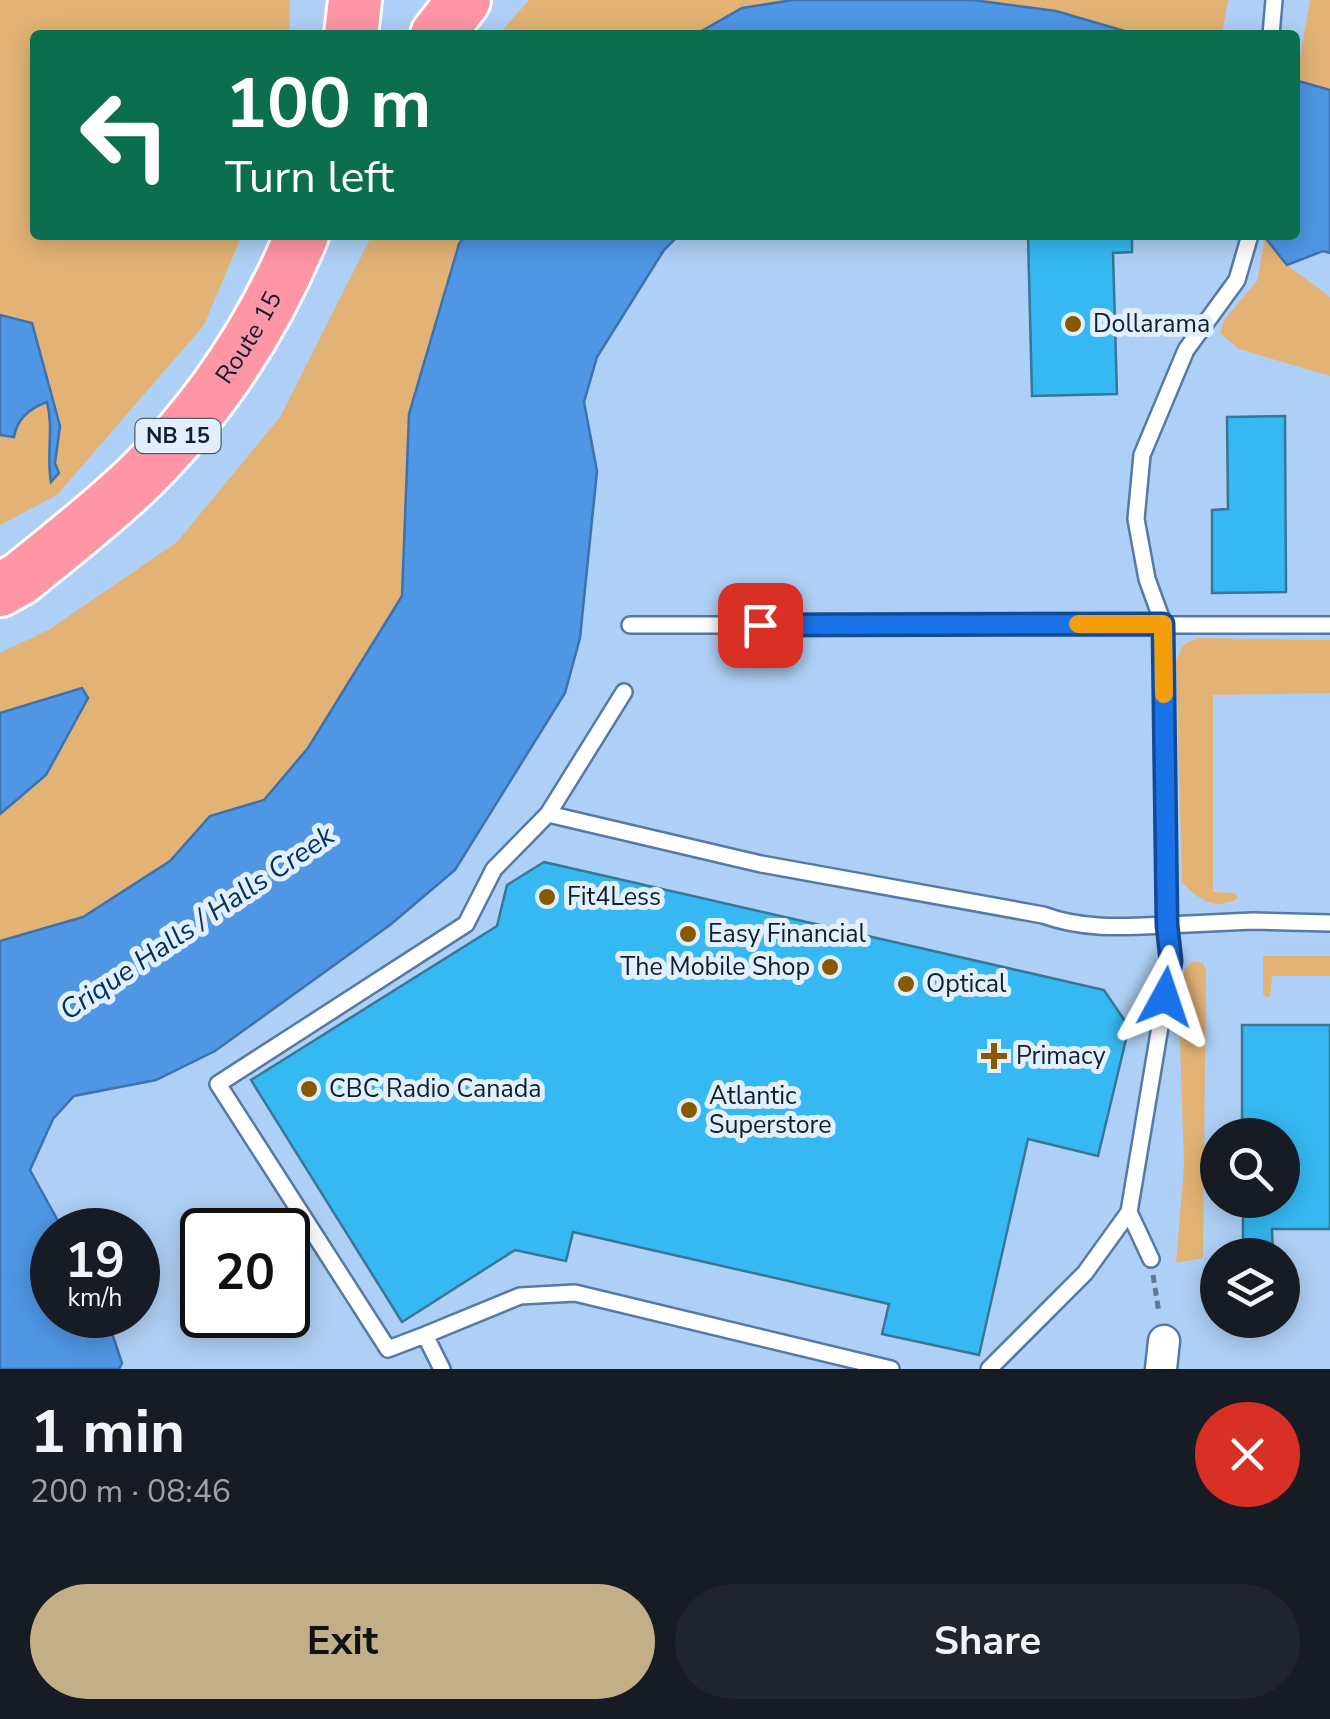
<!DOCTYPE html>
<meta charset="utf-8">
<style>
:root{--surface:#171b24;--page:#20242c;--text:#f1f3f6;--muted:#9ea1a6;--accent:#c2ae87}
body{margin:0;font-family:"Nunito Sans",sans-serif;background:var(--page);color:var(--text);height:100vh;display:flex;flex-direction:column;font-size:38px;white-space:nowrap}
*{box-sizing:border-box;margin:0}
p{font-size:32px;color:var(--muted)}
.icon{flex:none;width:55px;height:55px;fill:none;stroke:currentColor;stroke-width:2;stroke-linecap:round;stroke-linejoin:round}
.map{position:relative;height:1369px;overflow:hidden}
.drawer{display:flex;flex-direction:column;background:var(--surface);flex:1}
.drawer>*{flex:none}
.guide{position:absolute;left:30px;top:30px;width:1270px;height:210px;border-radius:10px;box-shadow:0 5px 25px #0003;background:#0b6e4f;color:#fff;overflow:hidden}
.controls{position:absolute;left:1200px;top:1118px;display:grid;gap:20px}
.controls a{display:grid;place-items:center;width:100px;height:100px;border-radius:50%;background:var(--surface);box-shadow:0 5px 25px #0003;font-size:50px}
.speed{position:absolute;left:30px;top:1208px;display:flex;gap:20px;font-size:50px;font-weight:700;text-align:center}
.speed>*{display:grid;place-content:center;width:130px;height:130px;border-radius:50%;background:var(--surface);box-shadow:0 5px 25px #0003;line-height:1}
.speed small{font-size:25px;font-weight:400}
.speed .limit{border:5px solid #111;border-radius:15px;background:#fff;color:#111}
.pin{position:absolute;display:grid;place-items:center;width:85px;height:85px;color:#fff;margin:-42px;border-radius:20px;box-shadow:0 5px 15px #0006}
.me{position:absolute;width:110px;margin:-55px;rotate:5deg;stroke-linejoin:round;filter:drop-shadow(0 0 8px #0008)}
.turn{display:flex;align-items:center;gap:35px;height:210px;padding:0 30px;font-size:45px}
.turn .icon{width:130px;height:130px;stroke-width:2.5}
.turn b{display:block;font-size:70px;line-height:85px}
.round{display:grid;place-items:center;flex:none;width:105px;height:105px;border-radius:52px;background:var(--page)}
.summary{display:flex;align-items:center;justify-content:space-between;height:170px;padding:0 30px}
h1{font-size:60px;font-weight:700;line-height:75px}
.button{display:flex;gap:20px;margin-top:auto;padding:20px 30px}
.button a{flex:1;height:115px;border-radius:60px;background:var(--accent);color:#111;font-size:40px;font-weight:700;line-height:115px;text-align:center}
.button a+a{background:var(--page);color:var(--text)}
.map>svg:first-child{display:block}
.green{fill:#e3b375}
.water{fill:#4f96e4;stroke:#3c72ae;stroke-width:2.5}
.building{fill:#36b9f3;stroke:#377695;stroke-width:2.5}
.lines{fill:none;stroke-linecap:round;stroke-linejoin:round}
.service-casing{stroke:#547aa5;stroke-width:20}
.minor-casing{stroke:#547aa5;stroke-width:35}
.trunk-casing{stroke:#fff;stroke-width:58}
.path{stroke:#617995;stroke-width:5;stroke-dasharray:8 5;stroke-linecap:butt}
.service{stroke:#fff;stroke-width:15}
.minor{stroke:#fff;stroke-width:30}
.trunk{stroke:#ff96a6;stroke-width:52}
.route-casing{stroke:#114b97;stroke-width:25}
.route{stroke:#1a73e8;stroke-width:18}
.slow{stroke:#f59e0b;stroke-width:18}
.poi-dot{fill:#895900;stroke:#e2effe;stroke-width:4}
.labels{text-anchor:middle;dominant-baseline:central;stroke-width:10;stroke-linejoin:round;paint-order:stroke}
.shield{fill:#e2effe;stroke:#4e5d6e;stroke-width:2.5}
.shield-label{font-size:22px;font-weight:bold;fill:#0f1e30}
.poi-label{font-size:25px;fill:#0f1e30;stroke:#e2effe;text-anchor:start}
.street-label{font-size:25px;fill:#0f1e30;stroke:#e2effe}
.water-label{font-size:28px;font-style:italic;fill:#003263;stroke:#e2effe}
</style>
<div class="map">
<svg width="1330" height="1369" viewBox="0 0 1330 1369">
<rect width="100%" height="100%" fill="#afd0f6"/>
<path class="green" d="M0,0H290L289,35H35V235H242L204,325L57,495L0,525V435L14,437C17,417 31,409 47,401C54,429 45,455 52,481L60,426L32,323L0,315Z
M529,0H793L742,8L695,35H498Z
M973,0H1228L1222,35H1138L1056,11Z
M1310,0H1330V90L1296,80Z
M372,235H465L459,244L409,414L402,597L308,748L264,800L210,816L170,861L82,917L0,941V814L46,775L81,688L0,713V653L50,629L177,542L280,417Z
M1265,238L1287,265L1330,297V376L1239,349L1220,333L1224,320L1257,281Z
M1197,638L1330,640V693L1213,695V892L1235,893L1238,898C1217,912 1197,899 1182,882L1176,660L1183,645Z
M1263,956H1330V976H1272L1270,997H1266L1263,994Z
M1192,962L1203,963L1206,971L1203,1258L1176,1263L1184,1166L1180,1040L1184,970Z"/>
<path class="water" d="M793,0H973L1056,11L1138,35H695L742,8Z
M1295,80L1330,90V253L1323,251L1287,265L1263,235H1295Z
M465,235H679L664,250L597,357L584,402L597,471L580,638L565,693L455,870L390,925L215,1051L156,1080L74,1096L53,1119L30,1170L63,1230H52V1315H106L122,1363L119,1369H0V941L83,917L170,861L210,816L264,800L308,748L402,596L409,414L459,244Z
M0,315L32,323L60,426L55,463L59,473L51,482C46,455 54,429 47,402C30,408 17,418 14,437L0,435Z
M82,688L88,698L46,775L0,814V713Z"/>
<path class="building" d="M1028,235H1132V252L1113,253L1117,394L1032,396Z
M1285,416L1286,592L1212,593V510L1228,509L1227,417Z
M544,862L1104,990L1129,1027L1098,1156L1028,1139L979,1355L882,1334L889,1304L573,1232L566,1261L515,1250L402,1322L251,1080L497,926L507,885Z
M1242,1025H1330V1229H1272L1273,1253H1243V1200H1282V1135H1242Z"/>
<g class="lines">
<defs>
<path id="service" d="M1271,35L1274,0
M1250,235L1237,280L1186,350L1142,455L1136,519L1147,579L1163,623L1167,925L1253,921L1330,923
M630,625H1330
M548,814L761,864L1043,915C1084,930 1125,927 1167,925L1171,961L1129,1212L1085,1273L989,1369
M1129,1212L1151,1259
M425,1335L520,1296L575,1293L891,1369
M442,1369L425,1335L388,1349L218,1084L466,924L494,869L548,814L624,692"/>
<path id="minor" d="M1161,1369L1164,1341"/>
<g id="trunk">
<path d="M351,35L355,0"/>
<path d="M437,35L464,0"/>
<path id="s1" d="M0,590L21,578C60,546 102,514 139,478C210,409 264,326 302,235"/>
</g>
</defs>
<use href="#service" class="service-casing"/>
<use href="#minor" class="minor-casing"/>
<use href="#trunk" class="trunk-casing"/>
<path class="path" d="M1153,1275L1159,1313"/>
<use href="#service" class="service"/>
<use href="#minor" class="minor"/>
<use href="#trunk" class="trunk"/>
</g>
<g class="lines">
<defs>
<path id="route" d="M760,625L1163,624L1167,925L1171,961L1165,997"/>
</defs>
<use href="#route" class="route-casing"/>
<use href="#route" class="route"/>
<path class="slow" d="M1078,624H1163L1164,694"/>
</g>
<g class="poi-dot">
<circle cx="1073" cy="324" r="10"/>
<circle cx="547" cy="897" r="10"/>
<circle cx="688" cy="934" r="10"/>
<circle cx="830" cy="967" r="10"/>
<circle cx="906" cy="984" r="10"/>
<path d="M989 1041h10v10h10v10h-10v10h-10v-10h-10v-10h10z"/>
<circle cx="309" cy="1089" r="10"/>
<circle cx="689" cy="1110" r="10"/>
</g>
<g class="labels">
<rect class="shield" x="135.5" y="419" width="85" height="34" rx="8"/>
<g class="shield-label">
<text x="178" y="436">NB 15</text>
</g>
<g class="poi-label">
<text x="1093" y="324">Dollarama</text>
<text x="567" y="897">Fit4Less</text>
<text x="708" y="934">Easy Financial</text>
<text x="810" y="967" text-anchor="end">The Mobile Shop</text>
<text x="926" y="984">Optical</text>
<text x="1016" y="1056">Primacy</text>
<text x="329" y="1089">CBC Radio Canada</text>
<text x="709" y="1096">Atlantic<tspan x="709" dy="29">Superstore</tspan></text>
</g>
<g class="street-label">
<text stroke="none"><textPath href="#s1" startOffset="358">Route 15</textPath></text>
</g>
<g class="water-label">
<text transform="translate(197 923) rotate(-34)">Crique Halls / Halls Creek</text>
</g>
</g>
</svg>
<div class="controls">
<a><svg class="icon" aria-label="search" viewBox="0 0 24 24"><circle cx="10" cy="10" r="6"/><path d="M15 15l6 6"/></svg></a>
<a><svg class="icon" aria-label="layers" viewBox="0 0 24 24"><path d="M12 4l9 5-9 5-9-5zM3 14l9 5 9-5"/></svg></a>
</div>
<div class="speed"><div>19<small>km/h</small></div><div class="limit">20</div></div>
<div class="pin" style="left:760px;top:625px;background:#d93025"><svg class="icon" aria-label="arrive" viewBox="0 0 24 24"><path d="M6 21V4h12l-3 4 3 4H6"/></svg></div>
<svg class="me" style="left:1165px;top:997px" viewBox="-20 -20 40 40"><path d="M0-17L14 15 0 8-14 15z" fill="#1a73e8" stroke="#fff" stroke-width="4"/></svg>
<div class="guide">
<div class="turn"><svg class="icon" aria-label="left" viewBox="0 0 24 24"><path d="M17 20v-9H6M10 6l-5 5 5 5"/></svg><div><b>100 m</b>Turn left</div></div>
</div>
</div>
<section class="drawer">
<div class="summary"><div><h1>1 min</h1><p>200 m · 08:46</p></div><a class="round" style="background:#d93025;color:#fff"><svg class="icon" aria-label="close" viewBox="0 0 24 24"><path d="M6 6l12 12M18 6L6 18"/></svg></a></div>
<div class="button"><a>Exit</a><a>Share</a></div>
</section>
